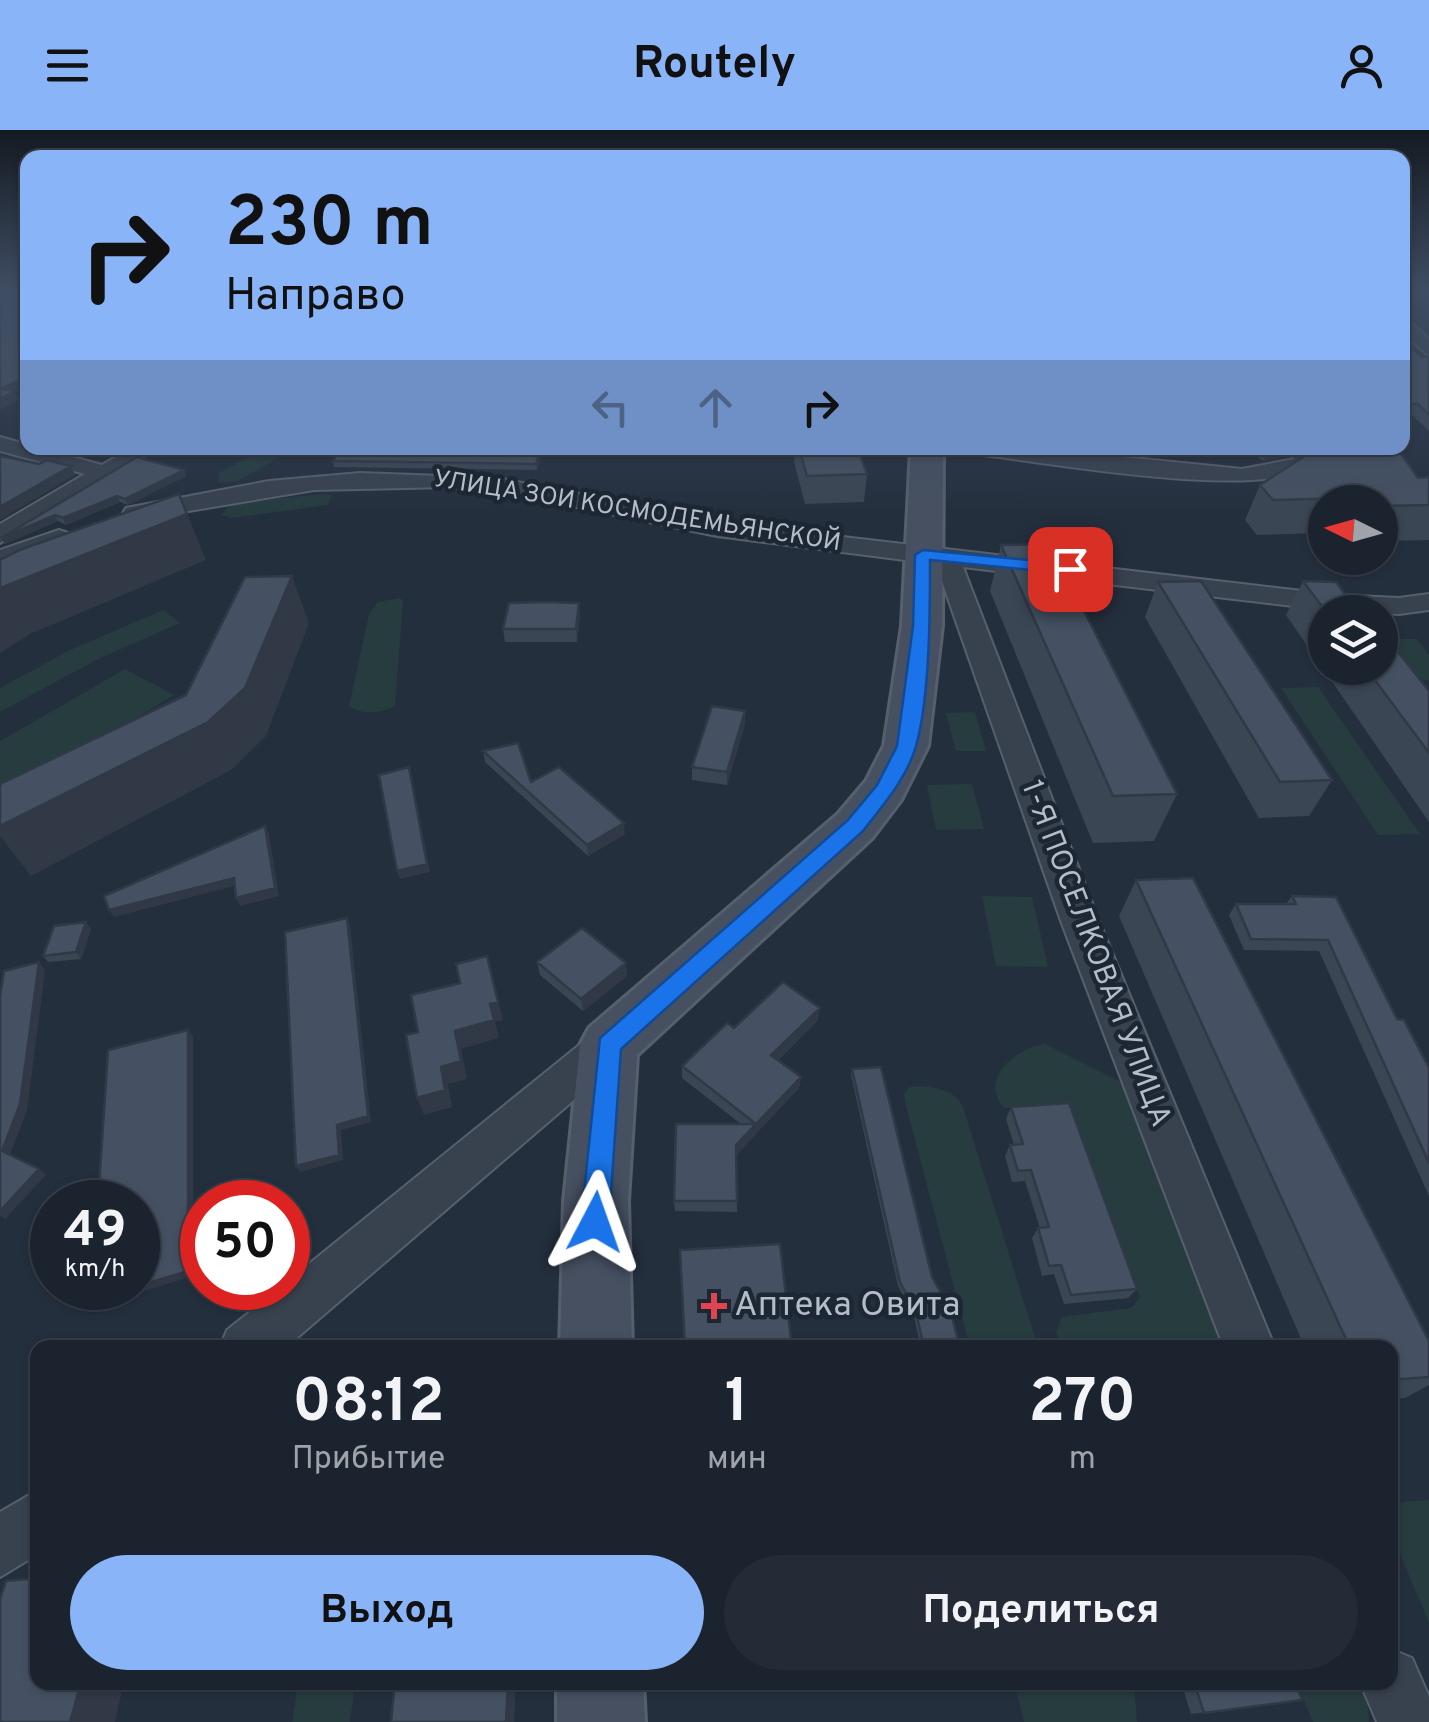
<!DOCTYPE html>
<html lang="ru">
<meta charset="utf-8">
<style>
:root{--surface:#1b232e;--page:#242b36;--text:#f1f3f6;--muted:#a0a4aa;--line:#39404a;--accent:#8ab4f8}
body{margin:0;font-family:Overpass,sans-serif;background:var(--page);color:var(--text);height:100vh;display:flex;flex-direction:column;font-size:38px;white-space:nowrap}
*{box-sizing:border-box;margin:0}
p{font-size:32px;color:var(--muted)}
.icon{flex:none;width:55px;height:55px;fill:none;stroke:currentColor;stroke-width:2;stroke-linecap:round;stroke-linejoin:round}
.map{position:relative;flex:1;overflow:hidden}
.drawer{position:absolute;left:30px;top:1210px;width:1368px;height:350px;display:flex;flex-direction:column;background:var(--surface);border-radius:20px;box-shadow:0 2px 8px #0004,0 0 0 2px var(--line)}
.drawer>*{flex:none}
.hud{position:absolute;left:20px;top:20px;width:1390px;height:305px;border-radius:20px;box-shadow:0 2px 8px #0004,0 0 0 2px var(--line);background:#8ab4f8;color:#111;overflow:hidden}
.needle{width:65px;rotate:275deg}
.buttons{position:absolute;left:1308px;top:355px;display:grid;gap:20px}
.buttons a{display:grid;place-items:center;width:90px;height:90px;border-radius:50%;background:var(--surface);box-shadow:0 2px 8px #0004,0 0 0 2px var(--line);font-size:50px}
.speed{position:absolute;left:30px;top:1050px;display:flex;gap:20px;font-size:50px;font-weight:700;text-align:center}
.speed>*{display:grid;place-content:center;width:130px;height:130px;border-radius:50%;background:var(--surface);box-shadow:0 2px 8px #0004,0 0 0 2px var(--line);line-height:1}
.speed small{font-size:25px;font-weight:400}
.speed .limit{border:15px solid #d22;background:#fff;color:#111}
.pin{position:absolute;display:grid;place-items:center;width:85px;height:85px;color:#fff;margin:-42px;border-radius:20px;box-shadow:0 5px 15px #0006}
.me{position:absolute;width:110px;margin:-55px;rotate:4deg;stroke-linejoin:round;filter:drop-shadow(0 0 8px #0008)}
.turn{display:flex;align-items:center;gap:35px;height:210px;padding:0 40px;font-size:45px}
.turn .icon{width:130px;height:130px;stroke-width:2.5}
.turn b{display:block;font-size:70px;line-height:85px}
.lanes{display:flex;align-items:center;height:95px;padding:0 40px;background:#0003;justify-content:center;gap:50px;direction:ltr}
.lanes .off{opacity:.35}
.eta{display:flex;justify-content:space-evenly;align-items:center;height:170px;text-align:center}
.eta b{font-size:60px;font-weight:700;line-height:70px}
.button{display:flex;gap:20px;margin-top:auto;padding:20px 40px}
.button a{flex:1;height:115px;border-radius:60px;background:var(--accent);color:#111;font-size:40px;font-weight:700;line-height:115px;text-align:center}
.button a+a{background:var(--page);color:var(--text)}
header{display:flex;justify-content:space-between;align-items:center;height:130px;padding:0 40px;background:var(--accent);color:#111;font-size:45px;font-weight:700}
.map>svg:first-child{display:block}
.green{fill:#263c3f}
.lines{fill:none;stroke-linecap:round;stroke-linejoin:round}
.minor-casing{stroke:#565f6c;stroke-width:4}
.secondary-casing{stroke:#565f6c;stroke-width:6}
.minor{fill:#38414e;fill-rule:evenodd}
.secondary{fill:#465061;fill-rule:evenodd}
.wall{fill:#3b4654}
.shaded-wall{fill:#303945}
.building{fill:#455162;stroke:#303945;stroke-width:2.5}
.route{fill:#1a73e8;stroke:#114b97;stroke-width:2.5}
.health-dot{fill:#e0444e;stroke:#1d2633;stroke-width:4}
.labels{text-anchor:middle;dominant-baseline:central;stroke-width:9;stroke-linejoin:round;paint-order:stroke}
.far-street-label{font-size:25px;fill:#b4bcc9;stroke:#1d2633}
.street-label{font-size:30px;fill:#b4bcc9;stroke:#1d2633}
.near-poi-label{font-size:35px;fill:#b4bcc9;stroke:#1d2633;text-anchor:start}
</style>
<header><svg class="icon" aria-label="menu" viewBox="0 0 24 24"><path d="M4 6h16M4 12h16M4 18h16"/></svg>Routely<svg class="icon" aria-label="person" viewBox="0 0 24 24"><circle cx="12" cy="8" r="4"/><path d="M4 21q1-7 8-7t8 7"/></svg></header>
<div class="map">
<svg width="1429" height="1592" viewBox="0 0 1429 1592">
<rect width="100%" height="100%" fill="#242f3e"/>
<path class="green" d="M266,318H296L236,352L218,353L219,343Z
M321,364L332,365L328,375L232,388L221,385L231,374Z
M399,468L403,470L395,575C383,584 361,585 349,576L369,484L378,472Z
M163,480L180,493L98,529L0,582V558L68,521Z
M1381,509H1417L1429,525V550H1412Z
M125,539L174,565L0,672V611Z
M1318,557L1420,704L1378,705L1281,558Z
M975,582L986,621H956L946,583Z
M972,654L984,699L936,700L927,655Z
M982,766L1032,767L1048,837L996,836Z
M1045,914L1119,951L1135,967L1235,1217H1061L1056,1202L1062,1187L1131,1178L1140,1168L1070,980L1059,975L1004,978C978,948 1016,918 1045,914Z
M921,956C938,958 955,960 963,977L1038,1217H970L906,976L904,964L910,957Z
M1429,1370V1493L1390,1400V1373Z
M298,1553H355L350,1592H292Z
M1015,1553H1134L1137,1592H1024Z
M1297,1553H1366L1369,1592H1313Z"/>
<g class="lines">
<defs>
<path id="minor" d="M1402,185L1429,209V226L1402,202Z
M0,307L102,335L131,318H157L0,413V394L85,344L0,321Z
M972,318H1034L1242,339L1294,329L1290,318H1312L1318,331C1279,375 1044,332 983,325Z
M360,343L496,348L749,396L1336,465L1399,468L1429,464V480L1399,484L1336,481L963,437L1099,791L1275,1218H1224L1061,791L936,434L717,406L528,367L451,357L314,360L135,390L123,383L126,378L269,351Z
M59,400L68,403L72,408L68,413L0,437V420Z
M609,898L624,903L630,915L624,927L285,1218H220L227,1200L280,1158H288V1151L594,903Z
M38,1360V1424L0,1447V1382Z
M1390,1519L1412,1528L1429,1567V1592H1377L1360,1552H1390Z"/>
<path id="secondary" d="M911,318H943L942,496L928,616L901,670L872,708L637,925L628,1071L632,1218H560L564,1071L580,915L589,898L838,684L866,651L884,616L902,496Z
M557,1552H643L645,1592H557Z"/>
</defs>
<use href="#minor" class="minor-casing"/>
<use href="#secondary" class="secondary-casing"/>
<use href="#minor" class="minor"/>
<use href="#secondary" class="secondary"/>
</g>
<path class="wall" d="M1402,208L1421,227H1429V301L1412,285L1405,284L1402,281Z
M340,318H568L566,324L542,323L537,340L334,337L333,331Z
M795,318H858L867,344L864,372L805,374L794,332Z
M1241,318H1285L1280,328L1264,331Z
M1308,318H1397L1418,348L1429,347V410L1380,411V372H1325V403L1257,405L1245,390L1260,355L1303,328Z
M137,327L186,346L128,375L120,372L66,395L58,391L5,414L1,408Z
M1001,415L1177,664L1154,711L1093,713L990,461Z
M1303,451L1325,482V538H1380L1429,561V692L1286,485Z
M1158,452L1332,650L1309,686L1259,688L1145,487Z
M580,485L577,512H505L503,499Z
M745,594L727,655L692,650V637Z
M483,621L531,652L625,704L588,726L485,632Z
M1136,750L1429,1211V1255L1405,1268L1390,1269V1218H1305L1119,786Z
M1292,766L1397,889L1429,938V1066L1319,821L1244,820L1229,785L1236,774H1286Z
M91,799L81,829L48,832L43,826Z
M537,832L627,846L583,881L540,845Z
M818,890L778,930L801,947L799,958L736,1025L737,1082L675,1081L674,1071L741,994L682,948V936L734,898Z
M852,939L932,1147L960,1218H921L914,1187L898,1156L851,945Z
M1011,977L1137,1159L1128,1168L1064,1174L1054,1144L1042,1146L1032,1108L1038,1098H1040L1025,1051L1012,1052L1005,1026L1010,1015H1014L1006,989Z
M1181,1552H1296L1302,1570L1191,1584Z"/>
<path class="shaded-wall" d="M28,246V257L15,263L19,270L0,280L1,259Z
M541,318L542,323L537,340L536,334Z
M1269,318H1285L1280,328L1264,331Z
M71,336L75,345L0,390V377Z
M184,340L186,346L128,375L125,369Z
M179,364L206,430L30,504L0,523V458Z
M117,366L120,372L66,395L63,388Z
M55,385L58,391L5,414L1,408Z
M292,446L309,493L266,606L231,640L31,746L0,706V696L208,592Z
M579,473L580,485L577,512L576,499Z
M745,581V594L727,655V642Z
M409,637L430,742L400,749L397,741Z
M624,693L625,704L588,726L587,715Z
M265,696L269,704L279,766L240,776L236,768Z
M234,748L238,755L114,787L109,780Z
M347,788L350,795L371,992L341,1000L343,1030L300,1042L296,1036Z
M86,792L91,799L81,829L76,822Z
M487,826L503,890L495,892L499,908L461,919L467,949L448,954L452,977L424,985L417,968L441,937L455,901L490,874Z
M39,832L45,840L27,981L9,1027L2,1021Z
M626,833L627,846L583,881L581,869Z
M820,878L818,890L770,937L771,925Z
M188,900L193,906V1146L98,1175L92,1170L138,1158Z
M801,947L799,958L755,1005L756,994Z
M756,994L755,1005L736,1026V1015Z
M39,1039L46,1045L5,1089L0,1085V1081Z
M81,1552H124L115,1592H70Z
M508,1552H516L514,1592H506Z"/>
<path class="building" d="M5,159H28V246L1,259L15,261L0,269V163Z
M1402,208L1421,227H1429V285L1418,274H1411L1402,264Z
M340,318H541L536,334L333,331Z
M799,318H858L867,344L807,346Z
M1317,318H1397L1418,348L1429,347V375L1380,376V372H1360L1355,368L1273,370L1260,355Z
M0,326L39,334L47,330L71,336L0,377Z
M137,327L184,340L125,369L117,366L63,388L55,385L1,408Z
M179,364L187,384L0,458V430L22,419Z
M1050,414L1177,664L1113,666L1001,415Z
M292,446L245,558L208,592L0,696V654L186,565L245,447Z
M1201,451L1332,650L1280,652L1158,452Z
M1303,451L1336,452L1357,480H1364L1367,482H1326Z
M546,472L579,473L576,499H503L509,473Z
M1380,499L1429,561V623L1366,538H1380Z
M712,576L745,581L727,642L692,637Z
M518,613L531,652L559,637L624,693L587,715L483,621Z
M409,637L427,734L397,741L379,645Z
M265,696L275,758L236,768L234,748L109,780L104,766Z
M1193,748L1429,1211V1247L1390,1250V1218H1350L1136,750Z
M1292,766L1336,767L1397,889L1404,890L1429,938V1033L1328,810L1251,809L1236,774H1296Z
M347,788L368,986L337,995L339,1025L296,1036L285,802Z
M86,792L76,822L43,826L54,796Z
M582,798L626,833L581,869L537,832Z
M487,826L498,872L490,874L494,890L455,901L461,931L441,937L445,960L417,968L406,905L418,902L411,865L460,853L456,834Z
M39,832L20,974L2,1021L39,1039L0,1081V866L4,841Z
M783,852L820,878L771,925L801,947L756,994L682,936L727,893L734,898Z
M188,900V1141L138,1156V1072H98L108,920Z
M881,937L932,1147L950,1179L960,1218H924L916,1182L900,1152L852,939Z
M1069,973L1137,1159L1071,1165L1061,1135L1049,1136L1038,1098L1049,1097L1031,1040L1018,1041L1010,1015L1023,1014L1011,977Z
M676,994H756L736,1015L737,1071H674Z
M780,1114L792,1218H685L680,1120Z
M93,1158H133L92,1170Z
M38,1448V1552H81L70,1592H0V1469L6,1451Z
M395,1552H508L506,1592H391Z
M1194,1552H1296L1302,1570L1204,1583Z"/>
<linearGradient id="sky" x2="0" y2="1"><stop stop-color="#141a22"/><stop offset="0.42" stop-color="#3f4d63"/><stop offset="1" stop-color="#3f4d63" stop-opacity="0"/></linearGradient>
<rect width="1429" height="382" fill="url(#sky)"/>
<path class="route" d="M923,420L1070,434L1078,439L1070,444L930,430C930,482 930,567 916,616C907,648 883,675 863,701L621,919L609,1092L605,1101L595,1105L585,1101L581,1092L600,908L848,690L877,655L897,616L913,496L915,425Z"/>
<path class="health-dot" d="M709 1161h10v10h10v10h-10v10h-10v-10h-10v-10h10z"/>
<g class="labels">
<g class="far-street-label">
<text transform="translate(637 382) rotate(9)">УЛИЦА ЗОИ КОСМОДЕМЬЯНСКОЙ</text>
</g>
<g class="street-label">
<text transform="translate(1095 824) rotate(69)">1-Я ПОСЕЛКОВАЯ УЛИЦА</text>
</g>
<g class="near-poi-label">
<text x="734" y="1176">Аптека Овита</text>
</g>
</g>
</svg>
<div class="buttons">
<a><svg class="needle" viewBox="-14 -14 28 28"><path d="M0-13l5 13h-10z" fill="#e53935"/><path d="M0 13l5-13h-10z" fill="#a0a4aa"/></svg></a>
<a><svg class="icon" aria-label="layers" viewBox="0 0 24 24"><path d="M12 4l9 5-9 5-9-5zM3 14l9 5 9-5"/></svg></a>
</div>
<div class="speed"><div>49<small>km/h</small></div><div class="limit">50</div></div>
<div class="pin" style="left:1070px;top:439px;background:#d93025"><svg class="icon" aria-label="arrive" viewBox="0 0 24 24"><path d="M6 21V4h12l-3 4 3 4H6"/></svg></div>
<svg class="me" style="left:595px;top:1092px" viewBox="-20 -20 40 40"><path d="M0-17L14 15 0 8-14 15z" fill="#1a73e8" stroke="#fff" stroke-width="4"/></svg>
<div class="hud">
<div class="turn"><svg class="icon" aria-label="right" viewBox="0 0 24 24"><path d="M7 20v-9h11M14 6l5 5-5 5"/></svg><div><b>230 m</b>Направо</div></div>
<div class="lanes"><svg class="icon off" aria-label="left" viewBox="0 0 24 24"><path d="M17 20v-9H6M10 6l-5 5 5 5"/></svg><svg class="icon off" aria-label="ahead" viewBox="0 0 24 24"><path d="M12 20V5M6 11l6-6 6 6"/></svg><svg class="icon" aria-label="right" viewBox="0 0 24 24"><path d="M7 20v-9h11M14 6l5 5-5 5"/></svg></div>
</div>
<section class="drawer">
<div class="eta">
<div><b>08:12</b><p>Прибытие</p></div>
<div><b>1</b><p>мин</p></div>
<div><b>270</b><p>m</p></div>
</div>
<div class="button"><a>Выход</a><a>Поделиться</a></div>
</section>
</div>
